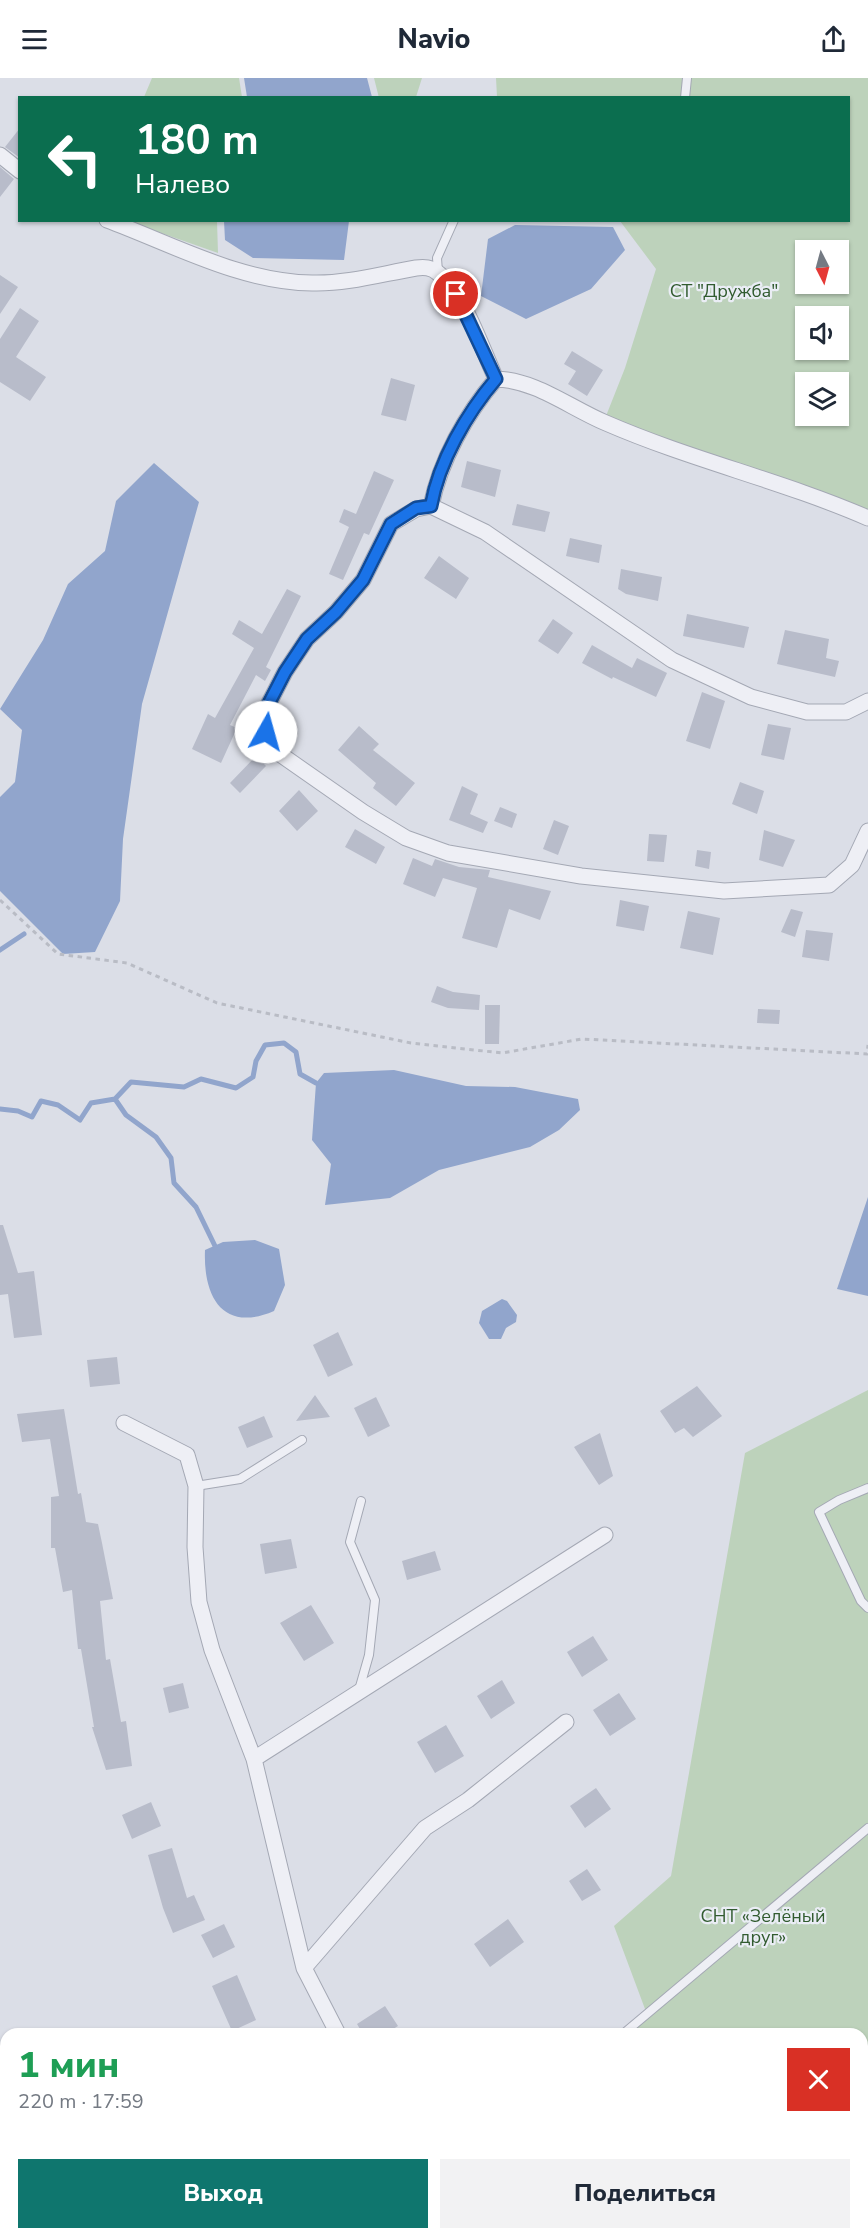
<!DOCTYPE html>
<html lang="ru">
<meta charset="utf-8">
<style>
:root{--surface:#fff;--page:#f2f2f3;--text:#1f2937;--muted:#747a83;--accent:#0f766e}
body{margin:0;font-family:"Nunito Sans",sans-serif;background:var(--page);color:var(--text);height:100vh;display:flex;flex-direction:column;font-size:22px;white-space:nowrap}
*{box-sizing:border-box;margin:0}
p{font-size:20px;color:var(--muted)}
.icon{flex:none;width:33px;height:33px;fill:none;stroke:currentColor;stroke-width:2;stroke-linecap:round;stroke-linejoin:round}
.map{position:relative;flex:1;overflow:hidden}
.panel{position:absolute;left:0px;top:1950px;width:868px;height:212px;display:flex;flex-direction:column;background:var(--surface);border-radius:18px 18px 0 0;box-shadow:0 2px 4px #0004}
.panel>*{flex:none}
.banner{position:absolute;left:18px;top:18px;width:832px;height:126px;border-radius:0px;box-shadow:0 2px 4px #0004;background:#0b6e4f;color:#fff;overflow:hidden}
.needle{width:39px;rotate:174deg}
.fabs{position:absolute;left:795px;top:162px;display:grid;gap:12px}
.fabs a{display:grid;place-items:center;width:54px;height:54px;border-radius:0px;background:var(--surface);box-shadow:0 2px 4px #0004;font-size:30px}
.pin{position:absolute;display:grid;place-items:center;width:51px;height:51px;color:#fff;margin:-26px;border:3px solid #fff;border-radius:50%;box-shadow:0 2px 6px #0007}
.me{position:absolute;width:66px;margin:-33px;rotate:7deg;stroke-linejoin:round;filter:drop-shadow(0 0 4px #0008)}
.turn{display:flex;align-items:center;gap:21px;height:126px;padding:0 18px;font-size:27px}
.turn .icon{width:78px;height:78px;stroke-width:2.5}
.turn b{display:block;font-size:42px;line-height:51px}
.round{display:grid;place-items:center;flex:none;width:63px;height:63px;border-radius:0px;background:var(--page)}
.headline{display:flex;align-items:center;justify-content:space-between;height:102px;padding:0 18px}
h1{font-size:36px;font-weight:800;line-height:45px;color:#1e9e55}
.action{display:flex;gap:12px;margin-top:auto;padding:12px 18px}
.action a{flex:1;height:69px;border-radius:0px;background:var(--accent);color:#fff;font-size:24px;font-weight:800;line-height:69px;text-align:center}
.action a+a{background:var(--page);color:var(--text)}
header{display:flex;justify-content:space-between;align-items:center;height:78px;padding:0 18px;background:var(--surface);font-size:27px;font-weight:800}
.map>svg:first-child{display:block}
.green{fill:#bdd2bb;fill-rule:evenodd}
.water{fill:#91a5cc}
.lines{fill:none;stroke-linecap:round;stroke-linejoin:round}
.stream{stroke:#91a5cc;stroke-width:5}
.building{fill:#b8bcca}
.lane-casing{stroke:#a4a8b4;stroke-width:10}
.street-casing{stroke:#a4a8b4;stroke-width:17}
.path{stroke:#b9bcc5;stroke-width:3;stroke-dasharray:4.5 4.5;stroke-linecap:butt}
.lane{stroke:#eeeff5;stroke-width:8}
.street{stroke:#eeeff5;stroke-width:15}
.route-casing{stroke:#114b97;stroke-width:15}
.route{stroke:#1a73e8;stroke-width:10}
.labels{text-anchor:middle;dominant-baseline:central;stroke-width:4.5;stroke-linejoin:round;paint-order:stroke}
.park-label{font-size:18px;fill:#315b2f;stroke:#eaedf5}
</style>
<header><svg class="icon" aria-label="menu" viewBox="0 0 24 24"><path d="M4 6h16M4 12h16M4 18h16"/></svg>Navio<svg class="icon" aria-label="share" viewBox="0 0 24 24"><path d="M12 15V3M7 8l5-5 5 5M5 13v7h14v-7"/></svg></header>
<div class="map">
<svg width="868" height="2161" viewBox="0 0 868 2161">
<rect width="100%" height="100%" fill="#dbdee7"/>
<path class="green" d="M152,0H239L242,19H144Z
M374,0H422L416,19L379,20Z
M496,0H868V437L606,338L625,290L656,191L620,143L849,142V20L497,19ZM806,172H838V206H806ZM806,238H838V272H806ZM806,304H838V338H806Z
M127,143H217L218,175Z
M868,1312V2144L863,2148L862,1956H629L648,1939L614,1848L671,1798L745,1375Z
M498,2156H852L844,2161H503Z"/>
<path class="water" d="M244,0H367L372,19H247Z
M224,143H349L344,182L253,180L225,162Z
M515,147L613,149L625,172L591,211L526,241L481,218L488,161Z
M154,385L199,424L142,626L123,761L120,823L95,874L63,876L0,813V719L15,704L22,652L0,631L43,562L68,506L105,473L116,423Z
M394,992L466,1008L515,1009L578,1021L580,1032L559,1052L530,1069L439,1092L390,1120L325,1127L331,1086L312,1062L316,1005L324,995Z
M868,1119V1218L837,1211Z
M255,1162L279,1171L285,1207L274,1233C223,1255 203,1219 205,1172L223,1164Z
M502,1221L507,1223L517,1237L516,1244L506,1250L501,1261H489L479,1245L482,1233Z"/>
<g class="lines">
<path class="stream" d="M0,872L24,856
M115,1021L126,1037L156,1059L171,1080L174,1105L196,1129L215,1168
M0,1031L18,1033L32,1039L41,1023L58,1027L80,1042L91,1025L115,1021L131,1004L184,1009L201,1001L236,1010L253,999L256,983L265,967L284,965L296,974L300,996L316,1005"/>
</g>
<path class="building" d="M20,50V80L5,69Z
M0,89L14,101L0,119Z
M0,197L18,209L0,236Z
M20,230L39,243L16,279L46,299L30,323L0,304V261Z
M572,273L603,292L587,318L568,306L576,293L564,286Z
M391,300L415,307L406,343L381,337Z
M467,383L501,392L495,419L461,409Z
M374,393L394,402L369,457L364,455L343,502L329,496L349,449L339,444L344,431L356,436Z
M517,426L550,434L545,454L512,447Z
M570,460L602,467L599,485L566,478Z
M439,478L469,500L456,521L424,500Z
M621,491L662,499L658,523L626,516L618,511Z
M287,511L301,518L266,589L271,592L265,603L256,597L230,647L237,650L221,685L192,671L208,636L215,640L254,570L232,556L239,542L262,556Z
M687,536L749,549L744,570L683,558Z
M553,541L573,555L558,576L538,563Z
M785,552L829,561L826,580L839,583L835,599L777,586Z
M592,567L632,590L637,580L667,595L656,619L613,599L612,601L582,585Z
M702,614L725,623L710,671L686,663Z
M768,646L791,650L784,682L761,677Z
M359,648L379,666L373,672L415,705L396,728L373,710L376,705L338,672Z
M256,678L266,688L240,715L230,705Z
M740,704L764,713L757,736L732,726Z
M462,708L478,716L470,736L488,744L483,755L449,742Z
M299,712L318,733L297,753L279,733Z
M500,729L517,736L512,750L494,743Z
M554,742L569,748L558,777L543,771Z
M355,751L385,769L376,786L345,769Z
M764,752L795,762L783,789L759,782Z
M649,756L667,757L664,784L647,783Z
M697,772L711,774L709,791L695,788Z
M413,780L432,788L435,781L459,789L490,792L488,799L551,813L540,842L509,831L497,870L462,860L477,810L443,800L435,819L403,806Z
M620,822L649,828L644,853L616,848Z
M791,831L803,834L795,859L781,854Z
M688,833L720,840L713,877L680,870Z
M806,852L833,855L829,883L802,879Z
M437,908L453,914L480,917L479,932L448,930L431,924Z
M485,927H500L499,966H485Z
M758,931L780,932L779,946L757,945Z
M0,1147H3L18,1195L34,1193L42,1257L14,1260L8,1216L0,1217Z
M338,1254L353,1287L328,1299L313,1267Z
M117,1279L120,1306L90,1309L87,1282Z
M697,1308L722,1338L693,1359L684,1350L675,1355L660,1333Z
M315,1317L330,1339L296,1343Z
M376,1319L390,1348L368,1359L354,1330Z
M64,1331L78,1416L81,1415L86,1444L98,1446L102,1465L113,1521L100,1523L106,1582L110,1581L121,1644L126,1643L132,1688L106,1692L92,1649H94L81,1571H78L72,1512L63,1514L55,1470H51V1419L59,1418L50,1361L22,1364L17,1336Z
M264,1338L273,1359L247,1370L238,1349Z
M600,1355L613,1398L599,1407L574,1369Z
M291,1461L297,1490L265,1496L260,1466Z
M435,1473L441,1492L407,1502L402,1483Z
M311,1527L334,1565L304,1583L280,1545Z
M593,1558L608,1582L582,1599L567,1574Z
M502,1602L515,1625L491,1641L477,1618Z
M183,1605L189,1630L169,1635L163,1610Z
M619,1615L636,1641L610,1658L593,1632Z
M446,1647L464,1678L435,1695L417,1664Z
M596,1710L611,1731L585,1750L570,1728Z
M151,1724L161,1748L132,1761L122,1737Z
M172,1770L187,1820L194,1817L205,1842L173,1855L163,1830L148,1777Z
M587,1791L601,1812L582,1823L569,1803Z
M508,1841L524,1864L490,1889L474,1866Z
M224,1846L235,1869L213,1880L201,1857Z
M237,1897L256,1942L232,1953L212,1908Z
M385,1928L398,1948L385,1956H363L357,1946Z"/>
<g class="lines">
<defs>
<path id="lane" d="M685,20L687,0
M438,194L437,180L454,142
M196,1408L240,1401L302,1362
M868,1410L839,1422L819,1434L861,1523L868,1530
M359,1612L369,1577L375,1522L350,1464L361,1423
M623,1956L868,1750
M862,1984L868,1980
M632,2161L638,2156"/>
<path id="street" d="M0,77L20,93
M107,142C172,166 240,204 312,205C347,206 381,196 416,190C424,189 431,189 438,195C464,215 482,271 496,301C466,336 440,383 431,428
M496,301C536,302 570,330 606,345C691,382 783,403 868,440
M868,623L846,634H807L751,619L672,582L485,454L431,428L416,431L391,446L363,502L336,534L307,561L285,594L268,627L265,654L277,674L363,734L406,760L448,775L581,798L724,813L829,807L852,787L868,753
M124,1345L187,1377L196,1408L195,1469L199,1524L212,1572L254,1681L304,1890L338,1956
M254,1681L605,1457
M304,1890L425,1750L468,1722L566,1644
M485,2156L488,2161"/>
</defs>
<use href="#lane" class="lane-casing"/>
<use href="#street" class="street-casing"/>
<path class="path" d="M0,822L58,876L127,885L217,925L411,965L502,975L582,961L867,976L868,967"/>
<use href="#lane" class="lane"/>
<use href="#street" class="street"/>
</g>
<g class="lines">
<defs>
<path id="route" d="M266,654L268,627L285,594L307,561L336,534L363,502L391,446L416,430L431,428C439,383 467,335 496,301L456,216"/>
</defs>
<use href="#route" class="route-casing"/>
<use href="#route" class="route"/>
</g>
<g class="labels">
<g class="park-label">
<text x="724" y="213">СТ "Дружба"</text>
<text x="763" y="1838">СНТ «Зелёный<tspan x="763" dy="21">друг»</tspan></text>
</g>
</g>
</svg>
<div class="fabs">
<a><svg class="needle" viewBox="-14 -14 28 28"><path d="M0-13l5 13h-10z" fill="#e53935"/><path d="M0 13l5-13h-10z" fill="#747a83"/></svg></a>
<a><svg class="icon" aria-label="sound" viewBox="0 0 24 24"><path d="M4 9h4l5-4v14l-5-4H4zM17 9q2 3 0 6"/></svg></a>
<a><svg class="icon" aria-label="layers" viewBox="0 0 24 24"><path d="M12 4l9 5-9 5-9-5zM3 14l9 5 9-5"/></svg></a>
</div>
<div class="pin" style="left:456px;top:216px;background:#d93025"><svg class="icon" aria-label="arrive" viewBox="0 0 24 24"><path d="M6 21V4h12l-3 4 3 4H6"/></svg></div>
<svg class="me" style="left:266px;top:654px" viewBox="-20 -20 40 40"><circle r="19" fill="#fff"/><path d="M0-13L10 11 0 6-10 11z" fill="#1a73e8"/></svg>
<div class="banner">
<div class="turn"><svg class="icon" aria-label="left" viewBox="0 0 24 24"><path d="M17 20v-9H6M10 6l-5 5 5 5"/></svg><div><b>180 m</b>Налево</div></div>
</div>
<section class="panel">
<div class="headline"><div><h1>1 мин</h1><p>220 m · 17:59</p></div><a class="round" style="background:#d93025;color:#fff"><svg class="icon" aria-label="close" viewBox="0 0 24 24"><path d="M6 6l12 12M18 6L6 18"/></svg></a></div>
<div class="action"><a>Выход</a><a>Поделиться</a></div>
</section>
</div>
